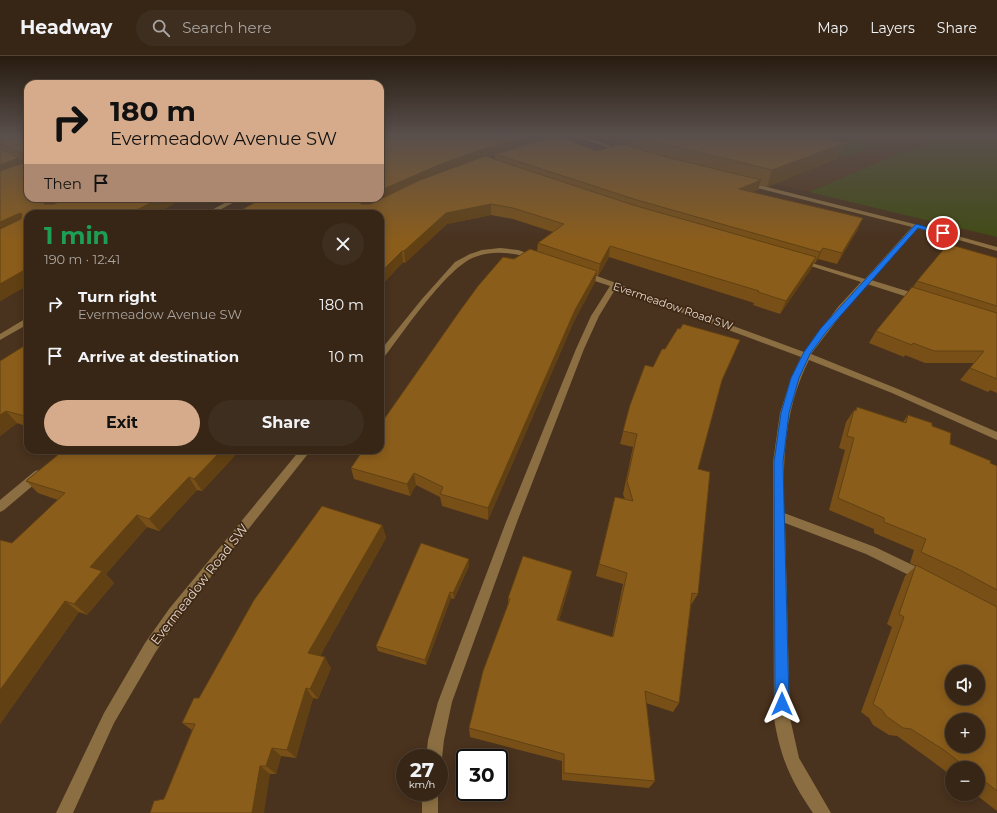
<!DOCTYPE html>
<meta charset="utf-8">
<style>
:root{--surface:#372616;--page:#3e2e1f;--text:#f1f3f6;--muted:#aaa5a1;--line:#514335;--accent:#d6ab8b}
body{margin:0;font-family:Montserrat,sans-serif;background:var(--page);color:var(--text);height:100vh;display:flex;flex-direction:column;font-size:15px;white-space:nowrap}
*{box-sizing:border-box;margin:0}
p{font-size:13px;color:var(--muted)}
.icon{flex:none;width:22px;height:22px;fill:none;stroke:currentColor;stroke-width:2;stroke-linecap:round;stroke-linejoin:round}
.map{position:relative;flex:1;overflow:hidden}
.drawer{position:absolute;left:24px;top:154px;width:360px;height:244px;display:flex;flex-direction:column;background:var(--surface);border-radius:12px;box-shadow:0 2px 10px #0003,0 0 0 1px var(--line)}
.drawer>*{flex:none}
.guide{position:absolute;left:24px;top:24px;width:360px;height:122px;border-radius:12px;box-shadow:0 2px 10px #0003,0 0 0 1px var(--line);background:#d6ab8b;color:#111;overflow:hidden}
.buttons{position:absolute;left:945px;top:609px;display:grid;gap:8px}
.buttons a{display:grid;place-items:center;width:40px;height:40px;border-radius:50%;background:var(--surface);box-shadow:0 2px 10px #0003,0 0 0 1px var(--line);font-size:20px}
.speed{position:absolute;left:396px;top:693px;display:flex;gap:8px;font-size:20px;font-weight:700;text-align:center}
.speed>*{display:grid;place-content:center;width:52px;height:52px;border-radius:50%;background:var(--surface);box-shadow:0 2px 10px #0003,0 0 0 1px var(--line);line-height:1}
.speed small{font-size:10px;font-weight:400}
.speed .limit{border:2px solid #111;border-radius:6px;background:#fff;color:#111}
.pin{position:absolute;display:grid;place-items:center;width:34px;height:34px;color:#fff;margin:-17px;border:2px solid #fff;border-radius:50%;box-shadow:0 1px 4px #0007}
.me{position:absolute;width:44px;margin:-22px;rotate:0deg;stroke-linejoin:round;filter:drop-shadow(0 0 3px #0008)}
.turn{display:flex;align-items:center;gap:14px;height:84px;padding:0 20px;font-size:18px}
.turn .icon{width:52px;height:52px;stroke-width:2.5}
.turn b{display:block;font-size:28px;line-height:34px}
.then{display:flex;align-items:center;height:38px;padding:0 20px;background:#0003;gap:8px;font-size:15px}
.round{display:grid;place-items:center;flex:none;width:42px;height:42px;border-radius:21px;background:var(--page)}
.summary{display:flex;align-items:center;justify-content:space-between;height:68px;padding:0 20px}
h1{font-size:24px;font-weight:700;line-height:30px;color:#1e9e55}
.cta{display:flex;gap:8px;margin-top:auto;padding:8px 20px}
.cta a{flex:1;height:46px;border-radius:24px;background:var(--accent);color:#111;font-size:16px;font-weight:700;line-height:46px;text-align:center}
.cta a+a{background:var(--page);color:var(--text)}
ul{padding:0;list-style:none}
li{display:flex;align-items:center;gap:12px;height:52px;padding:0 20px}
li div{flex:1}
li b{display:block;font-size:15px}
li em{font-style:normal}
header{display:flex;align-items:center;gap:24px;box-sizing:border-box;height:56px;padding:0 20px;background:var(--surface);border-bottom:1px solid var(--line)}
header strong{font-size:19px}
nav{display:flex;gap:22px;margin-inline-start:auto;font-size:14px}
.search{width:280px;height:36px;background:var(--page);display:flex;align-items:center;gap:10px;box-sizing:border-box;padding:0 14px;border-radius:22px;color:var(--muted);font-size:15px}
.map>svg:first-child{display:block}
.built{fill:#52361c}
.green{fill:#414b15}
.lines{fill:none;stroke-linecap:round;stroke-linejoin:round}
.minor{fill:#8b6f42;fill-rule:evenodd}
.wall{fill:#785017;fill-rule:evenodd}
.shaded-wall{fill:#614113}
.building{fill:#8b5d1b;stroke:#614113;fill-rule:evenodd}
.route{fill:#1a73e8;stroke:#114b97}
.labels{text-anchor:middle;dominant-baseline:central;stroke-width:3.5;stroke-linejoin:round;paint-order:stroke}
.street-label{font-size:11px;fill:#e3d4c8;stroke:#3e2814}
.near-street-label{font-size:13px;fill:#e3d4c8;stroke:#3e2814}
</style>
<header>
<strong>Headway</strong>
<div class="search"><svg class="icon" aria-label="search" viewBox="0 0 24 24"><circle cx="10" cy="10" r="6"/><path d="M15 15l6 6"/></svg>Search here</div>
<nav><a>Map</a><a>Layers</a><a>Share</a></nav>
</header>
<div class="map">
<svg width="997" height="757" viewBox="0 0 997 757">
<rect width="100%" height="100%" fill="#49321e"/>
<path class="built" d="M594,79H932L939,81L809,136L655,98Z"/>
<path class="green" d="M800,79H845L880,89L849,100H841L795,85Z
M932,79H997V181L809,136L938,81Z"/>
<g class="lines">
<path class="minor" d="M572,79H578L625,95L621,96Z
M747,126L918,169L997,191V195L917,172L871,224L923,240V244H917L867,228L844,255L811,298L898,333L997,376V384L892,337L809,304C784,354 783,402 784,457L875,491L927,516L929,520L927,524L923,526L866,498L785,467L790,662L799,702L831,757H813C791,725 780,701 774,662L773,406L780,357L791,322L801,301L616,232L599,260L584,293L517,466L452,646L444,684L442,702L439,708V702H426L428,684L438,646L506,466L576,293L591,260L610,230L580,220V216H586L804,296L838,251L861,226L798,206V204H802L865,223L912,171L745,129L744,128Z
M234,142H242L212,158H204Z
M500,192L518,194L539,201L536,203C516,198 496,193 475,201C448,210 402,278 383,303L380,304V295L422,243L455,206L470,198L482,194Z
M25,263H28V268L0,284V278Z
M300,394H311L179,561L155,597L114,667L73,757H56L104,657L145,587L169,553Z
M39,414L43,415L44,418L43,421L4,454L0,456V444L35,415Z
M422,736H438V757H422Z"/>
</g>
<path class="wall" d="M28,79V229L0,245V81ZM19,103L23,105V107H22Z
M380,79L548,83L596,95L630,90L632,80L838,102L767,131L760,129L758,134L753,136L858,173L837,208L818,203L815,207H814L811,213L780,258L753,249L754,247L609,201L598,220L596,219L595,226L574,265L488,464L442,450L440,441L416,429L410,440L354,423L351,412L514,203L537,195L538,187L553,176L513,163L491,159L447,168L405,207L403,206L380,231ZM495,99V103L489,101Z
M997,202V337L990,334L988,336L960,324L974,307H925L905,299L904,301L869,287L876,275L913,231L917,225Z
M28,290V371L17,367L0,380V305Z
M665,293L735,296L720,329L698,413V538L691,549L679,647L673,656L646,647L655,725L649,732L562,724V705L470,681L469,672L508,549V542L570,527L559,564L612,581L623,528L596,520L615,441L625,443L623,438L633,391L620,388L630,349L653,311Z
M857,351L903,366L908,359L932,370L950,388L997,410V755L975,738H978V712H952V720L928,702L897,680L889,679L873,669L869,662L861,656L892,571L887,568L905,520L916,510L910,507L914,494L874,477V473L829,454L845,394L839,392L846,366L854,354L855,355Z
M64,394H240L202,435L197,434L159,475L147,471L106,518L114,527L87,559L79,556L0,668V484L12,487L58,444L38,437L26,425Z
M382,469L386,482L320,600L331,612L318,643L313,642L296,702L281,700L276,718H270L164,743L192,674L182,667Z
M469,510L454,543L451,542L426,609L378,595L376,590Z"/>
<path class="shaded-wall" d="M535,79H548V84L495,98V99L480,104L363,157L361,148V146L368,142H380V135L388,131L441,108L480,94Z
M845,87L838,102L767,131L772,114Z
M18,102L24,112L0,121V109Z
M761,124L758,134L736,143L739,133Z
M53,142H82L51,157L44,148L45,146Z
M160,142H185L155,158H129Z
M491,148V159L447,168L405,207L404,195L446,157Z
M20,157L27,168L0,180V166Z
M863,162L858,173L837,208L842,197Z
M610,190L609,201L598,220L600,208Z
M823,192L818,203L815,207L820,196Z
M402,195L403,206L380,231V217Z
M816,201L811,213L780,258L786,245Z
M28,212V229L0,245V228Z
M597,215L595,226L574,265L488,464V452L575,254Z
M740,284L735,296L717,336L722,324Z
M6,355L17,367L0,380V359Z
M222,394H240L202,435L194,423Z
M414,417L416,429L410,440L407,428Z
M189,421L197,434L159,475L149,463Z
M137,459L147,471L106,518L114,527L87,559L74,548L90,511Z
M382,469L386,482L315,609L308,597Z
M469,503V510L454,543L453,537Z
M572,515L570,527L556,574L557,564Z
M450,536L451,542L426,609L425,604Z
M65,545L79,556L0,668V634Z
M325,601L331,612L318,643L310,633Z
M306,632L313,642L296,702L287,694Z
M272,692L281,700L276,718L266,710Z
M260,710L270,718L264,757H252Z"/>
<path class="building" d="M8,79H28V142H53L45,146L44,148H54L68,142H160L129,158H28V212L0,228V173L21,163L22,158L20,157L0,166V115L23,107V98L0,87V81Z
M380,79H535L480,94L441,108L388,131L380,135Z
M636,79H816L845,87L772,114L632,80Z
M559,80L596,95L622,88L666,101L761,124L739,133L863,162L842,197L823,192L820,196L637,144L495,98Z
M0,92L18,102L0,109Z
M485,100L633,149L816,201L786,245L758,236L759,235L610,190L600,208L538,187L564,168L513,152L491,148L446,157L404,195H402L380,217V158H234L263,142H368L361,146V148H370L420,124Z
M948,188L997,202V250L917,225Z
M530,193L597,215L575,254L488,452L440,438L443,431L414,417L407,428L351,412L363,394H380V369L459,256L478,230L503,201L514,203Z
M912,231L997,257V323L970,312L984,295H934L913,287L912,289L876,275Z
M683,268L740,284L722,324L698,413L710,416L698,538L692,537L679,647L645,635L655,725L564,717V698L469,672L483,615L510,543L508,542L523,500L572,515L557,564L613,581L627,517L599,508L615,441L633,445L627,425L637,378L623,375L630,349L645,309L653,311L662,293H665L678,272L680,273Z
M24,290L26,291L28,290V361L6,355L0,359V305Z
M857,351L906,367L908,359L932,367V370L951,377L950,388L991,405L990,407L997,410V534L960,514L921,496L926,483L884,466V462L838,442L854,382L847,380L854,354L856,355Z
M64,394H222L194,423L189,421L149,463L137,459L90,511L102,515L74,548L65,545L0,634V484L12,487L65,437L26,425Z
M322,450L382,469L308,597L325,601L310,633L306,632L287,694L272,692L266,710H260L252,757H150L154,745L164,743L195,668L182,667L194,642H199L254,544Z
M421,487L469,503L453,537L450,536L425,604L376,590Z
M916,509L997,551V735L978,720V712H967L944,694L911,673L903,672L886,660L882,654L873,648L904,561L899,558ZM952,616H978V642H952ZM952,664H978V690H952Z"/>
<linearGradient id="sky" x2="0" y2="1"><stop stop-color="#281c10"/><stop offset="0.43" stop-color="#594f4c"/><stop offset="1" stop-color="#594f4c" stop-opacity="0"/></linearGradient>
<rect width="997" height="185" fill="url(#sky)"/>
<path class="route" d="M916,168L946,177L943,179L918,172L827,275L810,298L799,322L789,357L783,406L789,648L787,652L782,654L777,652L775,648L774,406L781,357L791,322L804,296L821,272Z"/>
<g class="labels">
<g class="street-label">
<text transform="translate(673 250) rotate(19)">Evermeadow Road SW</text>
</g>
<g class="near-street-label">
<text transform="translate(199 528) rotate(-52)">Evermeadow Road SW</text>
</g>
</g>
</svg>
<div class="buttons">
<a><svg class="icon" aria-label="sound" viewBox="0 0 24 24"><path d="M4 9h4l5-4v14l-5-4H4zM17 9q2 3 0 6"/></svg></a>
<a>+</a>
<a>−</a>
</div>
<div class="speed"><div>27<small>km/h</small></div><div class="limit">30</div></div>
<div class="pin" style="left:943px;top:177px;background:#d93025"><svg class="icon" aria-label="arrive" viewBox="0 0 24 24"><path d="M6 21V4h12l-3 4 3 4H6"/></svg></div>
<svg class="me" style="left:782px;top:648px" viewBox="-20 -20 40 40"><path d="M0-17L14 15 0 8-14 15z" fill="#1a73e8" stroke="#fff" stroke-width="4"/></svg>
<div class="guide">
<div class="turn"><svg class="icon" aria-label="right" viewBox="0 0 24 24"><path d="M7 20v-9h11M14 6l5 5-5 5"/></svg><div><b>180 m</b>Evermeadow Avenue SW</div></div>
<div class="then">Then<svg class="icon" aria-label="arrive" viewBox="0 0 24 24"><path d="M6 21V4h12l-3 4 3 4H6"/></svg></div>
</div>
<section class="drawer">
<div class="summary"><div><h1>1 min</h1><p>190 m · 12:41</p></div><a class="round"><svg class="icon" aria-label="close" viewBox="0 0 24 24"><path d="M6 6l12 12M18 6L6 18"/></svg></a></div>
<ul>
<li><svg class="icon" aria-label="right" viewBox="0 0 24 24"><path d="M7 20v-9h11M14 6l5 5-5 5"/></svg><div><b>Turn right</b><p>Evermeadow Avenue SW</p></div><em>180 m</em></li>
<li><svg class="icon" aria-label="arrive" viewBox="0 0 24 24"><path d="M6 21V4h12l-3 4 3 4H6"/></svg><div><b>Arrive at destination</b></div><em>10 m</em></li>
</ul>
<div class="cta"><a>Exit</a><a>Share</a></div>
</section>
</div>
